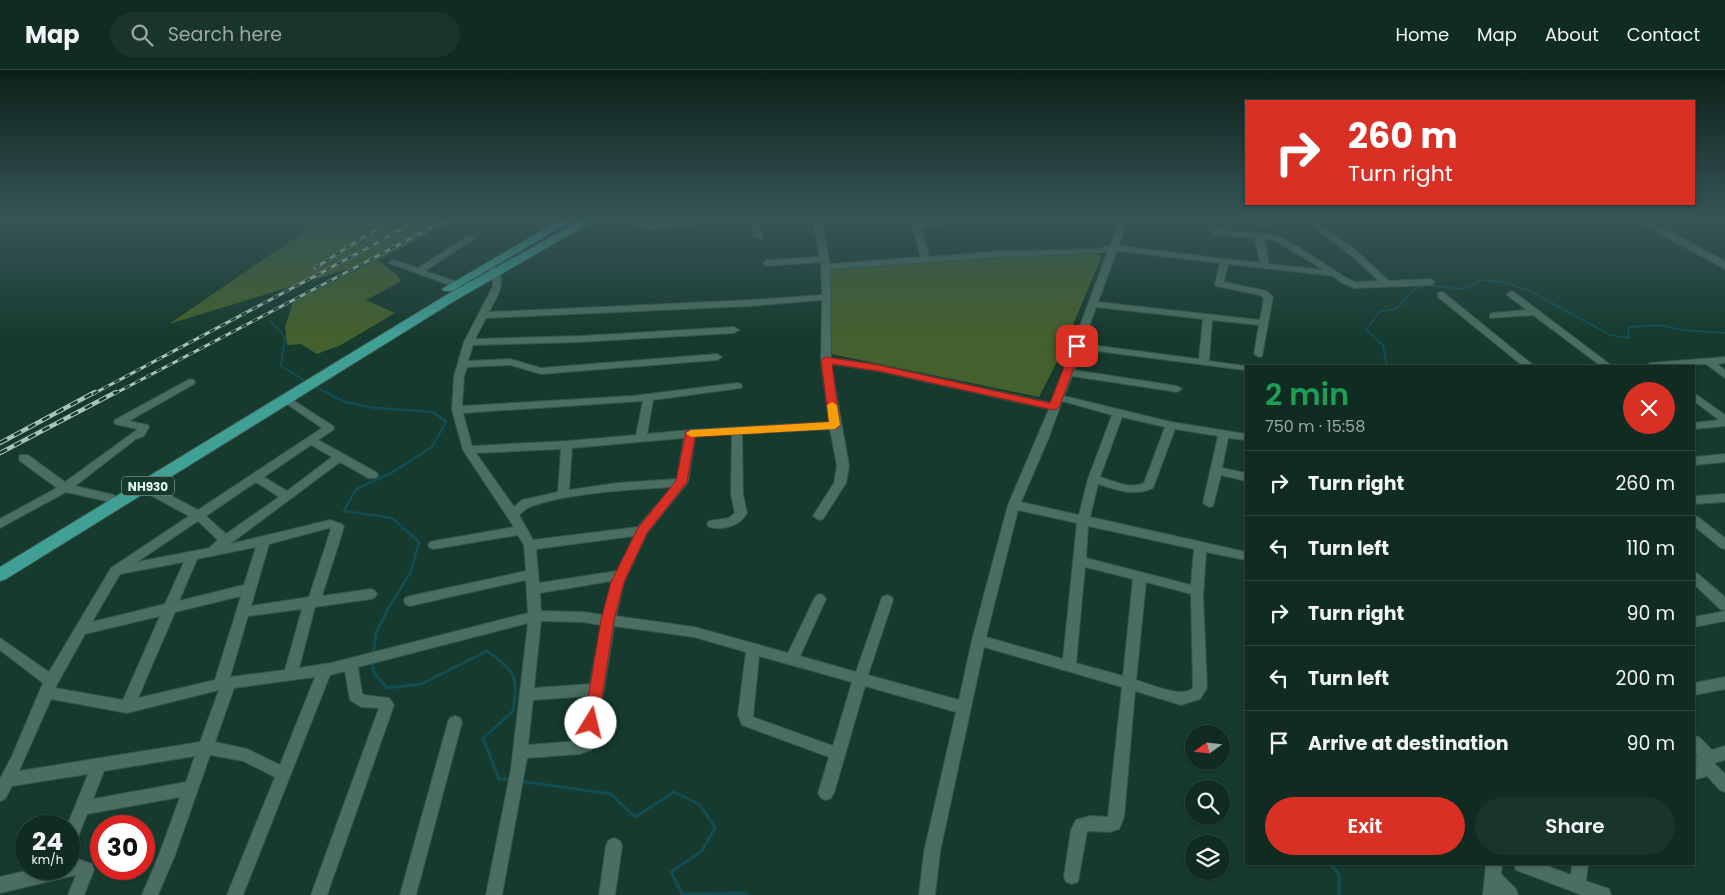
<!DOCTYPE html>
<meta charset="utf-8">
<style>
:root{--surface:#102c22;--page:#19342a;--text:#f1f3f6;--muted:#9ca7a5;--line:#304840;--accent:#d93025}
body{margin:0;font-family:Poppins,sans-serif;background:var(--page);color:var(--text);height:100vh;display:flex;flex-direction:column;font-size:19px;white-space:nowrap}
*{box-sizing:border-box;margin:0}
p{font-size:16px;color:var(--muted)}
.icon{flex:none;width:28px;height:28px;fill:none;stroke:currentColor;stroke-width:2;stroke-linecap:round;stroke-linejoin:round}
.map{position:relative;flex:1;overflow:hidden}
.details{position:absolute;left:1245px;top:295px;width:450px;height:500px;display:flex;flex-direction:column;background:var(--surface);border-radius:0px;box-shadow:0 1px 4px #0004,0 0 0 1px var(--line)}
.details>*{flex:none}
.guide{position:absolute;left:1245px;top:30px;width:450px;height:105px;border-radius:0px;box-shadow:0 1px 4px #0004,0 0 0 1px var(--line);background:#d93025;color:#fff;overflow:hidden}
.needle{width:32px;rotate:255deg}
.controls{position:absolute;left:1185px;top:655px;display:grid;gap:10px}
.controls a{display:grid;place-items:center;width:45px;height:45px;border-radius:50%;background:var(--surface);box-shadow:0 1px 4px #0004,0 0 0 1px var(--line);font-size:25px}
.speed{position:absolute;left:15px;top:745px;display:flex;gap:10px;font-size:25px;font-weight:700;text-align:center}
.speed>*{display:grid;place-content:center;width:65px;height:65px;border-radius:50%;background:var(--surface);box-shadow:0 1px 4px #0004,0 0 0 1px var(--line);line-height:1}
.speed small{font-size:12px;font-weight:400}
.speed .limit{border:8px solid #d22;background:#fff;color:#111}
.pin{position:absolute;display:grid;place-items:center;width:42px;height:42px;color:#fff;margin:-21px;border-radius:10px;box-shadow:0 2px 8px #0006}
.me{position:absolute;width:55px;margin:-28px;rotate:9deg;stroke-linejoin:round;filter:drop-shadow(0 0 4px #0008)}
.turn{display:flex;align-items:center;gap:18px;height:105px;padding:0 20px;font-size:22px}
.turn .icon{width:65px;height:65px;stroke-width:2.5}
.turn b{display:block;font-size:35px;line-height:42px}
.round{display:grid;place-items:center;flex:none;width:52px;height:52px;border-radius:26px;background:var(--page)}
.headline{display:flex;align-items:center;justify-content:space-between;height:85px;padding:0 20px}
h1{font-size:30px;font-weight:600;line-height:38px;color:#1e9e55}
.cta{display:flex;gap:10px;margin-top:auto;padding:10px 20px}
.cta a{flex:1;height:58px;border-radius:30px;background:var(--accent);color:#fff;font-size:20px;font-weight:600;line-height:58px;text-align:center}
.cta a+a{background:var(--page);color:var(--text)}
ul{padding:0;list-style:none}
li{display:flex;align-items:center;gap:15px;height:65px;padding:0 20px;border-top:1px solid var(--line)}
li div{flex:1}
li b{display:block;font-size:19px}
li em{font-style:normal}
header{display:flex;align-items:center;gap:30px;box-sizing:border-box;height:70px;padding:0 25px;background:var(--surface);border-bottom:1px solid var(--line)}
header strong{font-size:24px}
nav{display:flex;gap:28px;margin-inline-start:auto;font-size:18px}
.search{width:350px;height:45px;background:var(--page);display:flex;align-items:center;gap:12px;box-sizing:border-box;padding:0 18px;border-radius:28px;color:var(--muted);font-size:19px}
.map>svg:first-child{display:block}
.green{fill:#44602d}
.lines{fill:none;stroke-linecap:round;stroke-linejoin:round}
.stream-far2{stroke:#124d54;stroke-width:2}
.stream-far1{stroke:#124d54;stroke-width:2.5}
.stream{stroke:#124d54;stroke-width:3}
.minor-casing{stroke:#36544a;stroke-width:2}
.secondary-casing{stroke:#36544a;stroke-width:2}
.trunk-casing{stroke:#36544a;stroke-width:2}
.minor{fill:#4a6e61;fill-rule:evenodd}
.secondary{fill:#4a6e61;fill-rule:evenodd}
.trunk{fill:#40a096;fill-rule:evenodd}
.rail-far1-casing{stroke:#aac3ba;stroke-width:3}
.rail-casing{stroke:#aac3ba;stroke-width:4.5}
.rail-far1{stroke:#163a2e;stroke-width:2;stroke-dasharray:6;stroke-linecap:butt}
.rail{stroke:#163a2e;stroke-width:2.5;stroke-dasharray:8;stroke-linecap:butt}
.route{fill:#d93025;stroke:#8d1f18}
.slow{fill:#f59e0b}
.labels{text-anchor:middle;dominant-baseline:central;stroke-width:4;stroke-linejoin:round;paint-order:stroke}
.shield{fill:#163a2e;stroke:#a5beb4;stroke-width:1}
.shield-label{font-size:12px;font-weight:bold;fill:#e2f6ee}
</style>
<header>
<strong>Map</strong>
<div class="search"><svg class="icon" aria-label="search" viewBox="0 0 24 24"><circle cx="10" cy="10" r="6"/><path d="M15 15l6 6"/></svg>Search here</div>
<nav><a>Home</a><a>Map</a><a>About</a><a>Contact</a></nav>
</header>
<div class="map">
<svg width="1725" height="825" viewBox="0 0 1725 825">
<rect width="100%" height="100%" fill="#163a2e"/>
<path class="green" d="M321,150H456L378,190L399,207L400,212L366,230L395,243L341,275L317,284L301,274L287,275L285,257L293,232L374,191L169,254Z
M1076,183L1102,185L1060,286L1039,327L831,284V199Z"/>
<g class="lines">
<path class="stream-far2" d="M271,251L285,267L281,296L307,312
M1387,296L1383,275L1366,260L1379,242L1396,239L1412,221L1423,215L1464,219L1482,210L1504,212L1532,222L1610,265L1629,268L1628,257L1659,255L1683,260L1725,263
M314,316L328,324"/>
<path class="stream-far1" d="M326,322L344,332L376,338L433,342L446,352L432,377L391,403L356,419L344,441L392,448L419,472L411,501L385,544"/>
<path class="stream" d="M373,585L376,563L386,543
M373,591V601L387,618L421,614L487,581C516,603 518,604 513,641L483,668L499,709L511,710
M519,711L611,724L635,747L674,722L699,734L715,757L702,781L671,802L682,824L745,823L747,825
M1330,794L1339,804V825"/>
<defs>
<path id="minor" d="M624,150H636L649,155L687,150H713L709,152L648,159Z
M749,150H757L763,167L762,169L755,167Z
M813,150H821L830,194L921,187L910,150H969L965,152L920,156L929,187L1001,181L1097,179L1110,176L1120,150H1128L1118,176L1260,193L1255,168L1214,164L1210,162L1214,160L1268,164L1282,167L1348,209L1356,212L1379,211L1353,187L1305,150H1314L1359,183L1389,211L1431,209L1435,212L1431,215L1355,218L1342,213L1333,206L1228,194L1224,212L1266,221L1273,227L1262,286L1259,287L1254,284L1259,255L1212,250L1209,291L1245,296V300L1081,279L1074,300L1177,316L1182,319L1177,322L1072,306L1064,326L1171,352L1246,364V370L1228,368L1222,398L1246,403V411L1221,405L1213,436L1209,437L1203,433L1218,366L1175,359L1153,418C1135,427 1117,420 1098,414L1090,447L1246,482V490L1206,482L1203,527L1207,618L1200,629L1181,635L1135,621L1124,747L1119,759L1109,762L1087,761L1078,812L1072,814L1066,812L1064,806L1071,760L1076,750L1090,746L1108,747L1122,617L984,577L940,782L935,825H919L924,782L956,642L865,616L834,723L831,728L826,730L821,728L818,723L829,687L742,655L738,645L746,582L694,567L614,556L604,619L591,680L580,684L527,688L502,825H486L511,699L528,553L358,597L362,623L364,625L389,628L394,635L327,825H311L379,638L361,637L350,630L345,601L330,605L243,825H227L275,707L243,691L210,685L175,785L158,825H142L159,785L180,727L87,744L75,775L69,778V756H67L88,704L12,716L5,729L0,731V709L12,686L43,613L0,580V568L49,602L111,498L189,446L141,420L139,417L141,414H149L198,440L322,358L281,330L282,328H290L333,356L334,358L333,360L318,370L376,402L378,405L376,408H368L340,392L230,474L330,450L342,454L344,457L322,526L371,519L375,521L377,524L375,527L371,529L315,537L299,598L331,593L528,543L526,510L410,536L405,534L404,531L405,528L410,526L526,501L524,475L518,465L434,479L430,478L428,475L430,472L434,471L514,457L463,380L452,340L454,306L464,272L493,216L492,202L486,195L487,193H493C509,211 498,224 489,242L751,230L822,225L821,192L767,196L763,193L767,190L820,187ZM1264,168L1276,171L1324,200L1269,194ZM1108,181L1051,333L878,295L831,288L830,199L1001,187L1097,183ZM1117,181L1220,193L1215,214L1216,216L1260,225L1264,228L1260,250L1098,232ZM822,230L821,290L829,352L690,360L647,364L653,330L741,318L742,316L741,314L737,313L632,326L462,336L464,306L467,297L510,295L541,304L717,290L722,287L717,284L541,298L510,289L468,291L473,275L580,272L734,263L739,260L734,257L580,266L475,269L486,248L751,236ZM1096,237L1203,249L1199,289L1083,274ZM831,294L878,301L1049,339L1008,435L972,570L959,630L868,605L893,530L892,527L887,525L882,527L881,530L856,602L800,586L826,529L824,526L820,524L816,526L814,529L788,583L694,557L616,546L624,512L647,463L688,412L695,367L732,364L731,425L735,443L729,448L709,451L707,454L709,457C723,461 740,456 747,443L743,425L742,364L830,359L837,396L834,413L813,446L819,450L823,449L846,413L849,396ZM643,331L636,365L567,371L472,376L463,343ZM1062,331L1112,345L1088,409L1079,445L1021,432L1049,367ZM1122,347L1165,357L1144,413C1131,420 1114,411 1100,407ZM684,368L677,409L617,413L569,420L572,378ZM311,375L332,387L287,421L264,407ZM561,379L558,422L522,430L514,437L476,383ZM256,412L279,427L226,464L206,446ZM672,417L638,457L533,470L519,445C523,442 527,437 532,436C573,422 629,420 672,417ZM1018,440L1077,453L1063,589L986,567ZM198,451L218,470L209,478L137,492ZM1088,456L1194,479L1191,515L1086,488ZM329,458L331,459L309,527L251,536L269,474ZM634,466L617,501L539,513L536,479ZM256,477L244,515L179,531L197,489ZM184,492L165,534L92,552L120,504ZM1085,497L1133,509L1123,606L1076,593ZM612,511L603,545L583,542L541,541L540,523ZM1146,512L1191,524L1193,618C1183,629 1150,614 1136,610ZM241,526L215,610L138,628L175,542ZM302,539L285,600L230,607L248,546ZM160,546L123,630L55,618L85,564ZM541,551L583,552L601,555L590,614L534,618ZM759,586L852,612L833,676L753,647ZM315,607L280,695L247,679L215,672L234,618ZM219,620L200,672L19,701L51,629L127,643ZM588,626L579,671L528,675L533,630ZM195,686L186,712L93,729L104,701Z
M1270,150H1284L1264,156L1260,154Z
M468,166L475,168L425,201L458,212V216H452L389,193L393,190L418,198Z
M1511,221L1514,222L1612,296H1601L1533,245L1490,248V244L1493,243L1527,240L1508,226L1507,224Z
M1441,222L1444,223L1534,296H1523L1438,227V223Z
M1725,287V293L1717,294L1725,300V308L1706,294L1645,296L1650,293Z
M190,309L194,310L195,312L194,314L129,351L148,355L149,357L144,366L136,369L75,416L114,425L116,428L114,431L110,432L66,422L0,458V449L57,418L20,391L19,388L20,385H28L65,412L138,359L115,354L114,352L115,350Z
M1694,323L1725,345V356L1694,359V353L1719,350L1694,331Z
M1725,384V392L1694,395V387Z
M1725,424V432L1694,434V426Z
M1694,446L1698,447L1725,468V479L1721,478L1694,456Z
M1694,502L1698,504L1725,527V540L1720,539L1694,514Z
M1725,541V551L1694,557V547Z
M1725,607V619L1694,625V613Z
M455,646L460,648L462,652L416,825H400L448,652L450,648Z
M1694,666L1699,667L1712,680L1725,676V690L1714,693L1725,704V722L1720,720L1707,706L1694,710V696L1697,695L1695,690L1697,685L1694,681Z
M614,768L620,771L622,776L615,825H599L606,776L608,771Z
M78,789L92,794L94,800L84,825H68L76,805L0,823V807L34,799H69V790Z
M1486,794H1502L1501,804L1516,819L1518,825H1483Z
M1514,794H1542L1571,805L1572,794H1588L1586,811L1609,819L1611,825H1582L1516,800Z"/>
<path id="secondary" d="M1635,150H1648L1725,191V199Z"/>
<path id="trunk" d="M560,150H573L452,221H444L442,219Z
M582,150H595L456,230L6,509L0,511V497L448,224Z"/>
</defs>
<use href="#minor" class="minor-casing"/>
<use href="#secondary" class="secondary-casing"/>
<use href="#trunk" class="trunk-casing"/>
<use href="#minor" class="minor"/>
<use href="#secondary" class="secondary"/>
<use href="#trunk" class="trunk"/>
<defs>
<path id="rail-far1" d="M315,198L378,158L387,150
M93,324L375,174L415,150
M114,324L446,150"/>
<path id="rail" d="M0,373L95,322
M0,383L116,322"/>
</defs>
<use href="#rail-far1" class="rail-far1-casing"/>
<use href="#rail" class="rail-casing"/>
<use href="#rail-far1" class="rail-far1"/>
<use href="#rail" class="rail"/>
</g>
<linearGradient id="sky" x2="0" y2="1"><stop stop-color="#0c2019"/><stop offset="0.56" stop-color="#365557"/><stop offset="1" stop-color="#365557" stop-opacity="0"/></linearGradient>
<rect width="1725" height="266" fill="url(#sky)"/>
<path class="route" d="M1073,274H1080L1082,276L1059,337L1054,340L878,301L832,294L840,355L838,358L695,367L687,412L647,463L624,512L614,550L598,653L596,657L591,659L586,657L584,653L601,550L611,512L638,458L676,411L686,361L829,352L821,290L826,287L878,295L1050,333Z"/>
<path class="slow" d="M832,332L837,335L840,355L835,359L691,367L686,363L691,360L829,352L827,335Z"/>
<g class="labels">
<rect class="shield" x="122" y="406.5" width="52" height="19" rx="4"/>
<g class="shield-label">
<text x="148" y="416">NH930</text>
</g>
</g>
</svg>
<div class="controls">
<a><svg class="needle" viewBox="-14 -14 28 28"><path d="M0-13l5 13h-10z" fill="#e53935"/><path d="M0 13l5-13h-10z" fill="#9ca7a5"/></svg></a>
<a><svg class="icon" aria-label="search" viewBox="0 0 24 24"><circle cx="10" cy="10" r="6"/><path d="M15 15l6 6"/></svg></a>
<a><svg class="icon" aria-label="layers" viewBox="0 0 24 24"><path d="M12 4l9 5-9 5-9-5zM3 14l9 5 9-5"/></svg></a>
</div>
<div class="speed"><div>24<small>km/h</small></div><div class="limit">30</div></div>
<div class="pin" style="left:1077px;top:276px;background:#d93025"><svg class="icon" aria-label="arrive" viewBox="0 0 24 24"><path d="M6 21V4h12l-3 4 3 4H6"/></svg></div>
<svg class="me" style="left:591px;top:653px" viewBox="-20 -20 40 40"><circle r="19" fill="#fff"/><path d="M0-13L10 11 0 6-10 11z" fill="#d93025"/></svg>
<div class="guide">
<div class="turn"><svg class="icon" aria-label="right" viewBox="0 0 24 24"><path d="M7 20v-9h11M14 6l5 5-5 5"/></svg><div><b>260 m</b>Turn right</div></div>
</div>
<section class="details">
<div class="headline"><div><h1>2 min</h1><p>750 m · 15:58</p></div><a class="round" style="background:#d93025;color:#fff"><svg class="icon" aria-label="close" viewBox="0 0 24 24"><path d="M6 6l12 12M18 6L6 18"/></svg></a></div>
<ul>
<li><svg class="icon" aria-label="right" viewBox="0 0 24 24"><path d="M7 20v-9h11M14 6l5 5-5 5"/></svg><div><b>Turn right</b></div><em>260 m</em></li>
<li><svg class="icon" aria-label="left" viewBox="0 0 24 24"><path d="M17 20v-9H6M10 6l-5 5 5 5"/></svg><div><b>Turn left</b></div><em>110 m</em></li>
<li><svg class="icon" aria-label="right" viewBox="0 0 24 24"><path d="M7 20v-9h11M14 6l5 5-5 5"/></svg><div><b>Turn right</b></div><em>90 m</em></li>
<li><svg class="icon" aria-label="left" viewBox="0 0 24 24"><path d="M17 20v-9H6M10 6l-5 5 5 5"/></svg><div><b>Turn left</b></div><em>200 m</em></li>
<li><svg class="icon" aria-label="arrive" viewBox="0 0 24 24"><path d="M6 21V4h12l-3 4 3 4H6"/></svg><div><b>Arrive at destination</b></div><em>90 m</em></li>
</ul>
<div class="cta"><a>Exit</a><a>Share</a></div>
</section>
</div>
